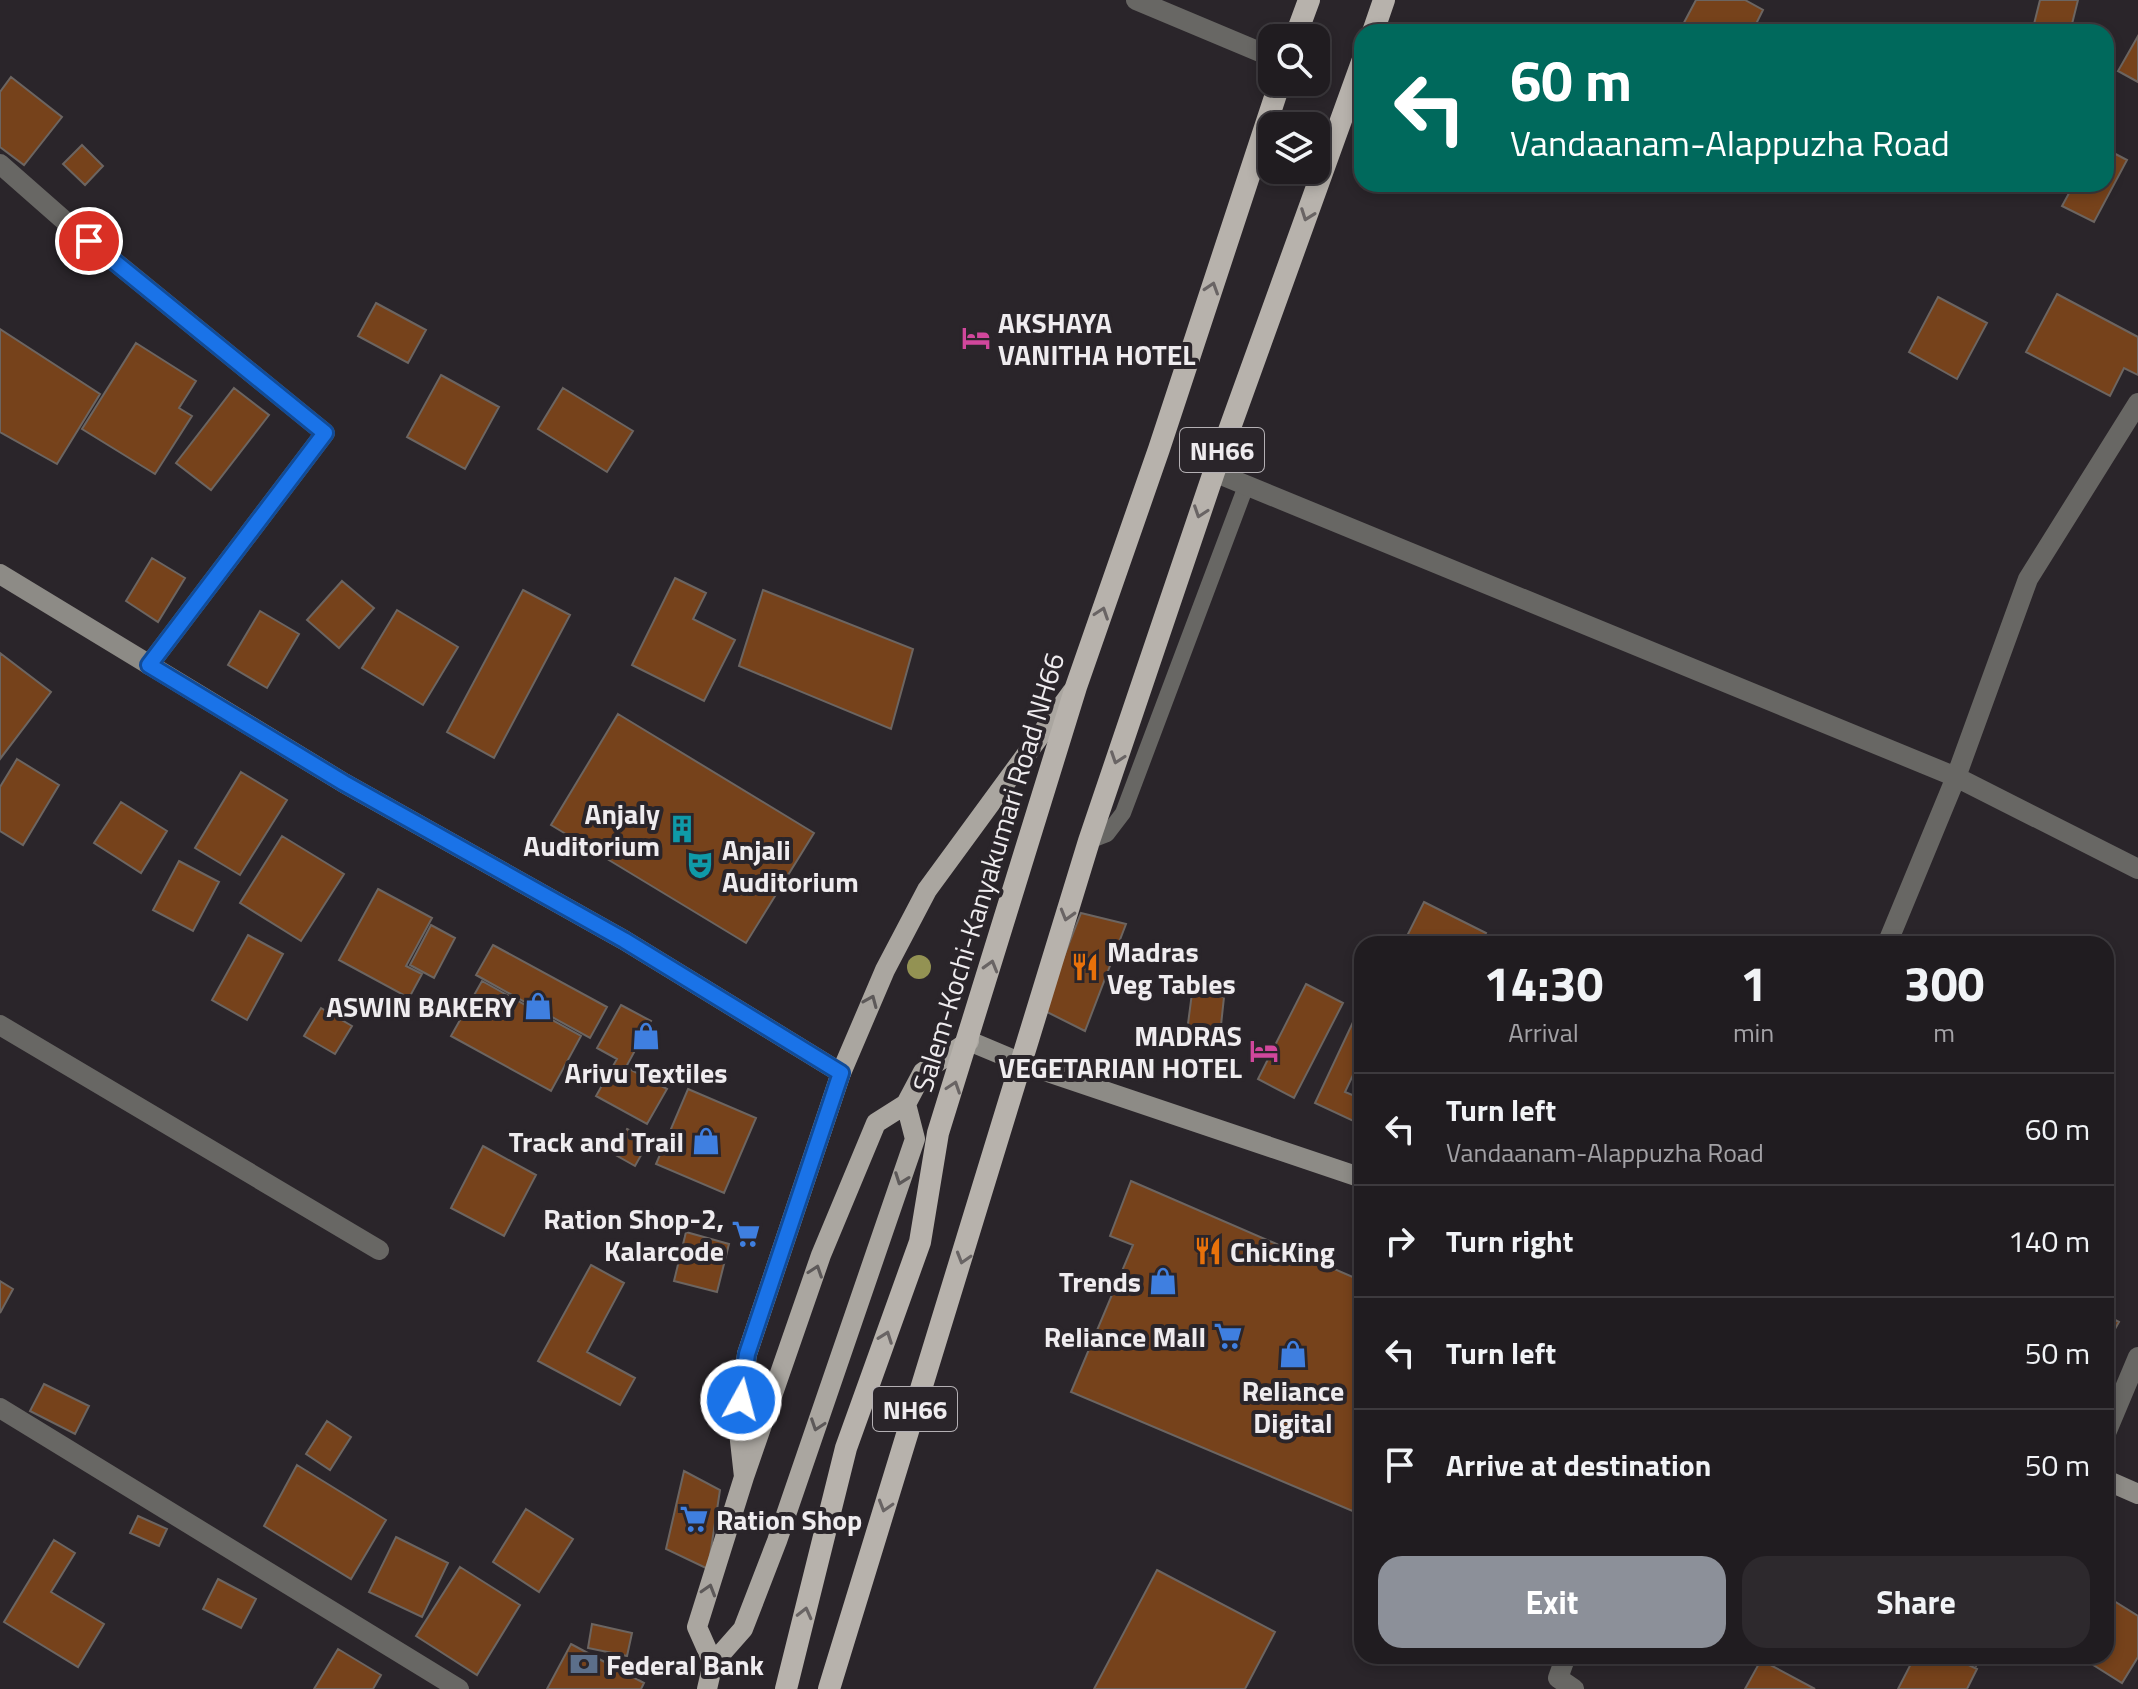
<!DOCTYPE html>
<style>
:root{--surface:#201c20;--page:#2d292d;--text:#f1f3f6;--muted:#a2a1a5;--line:#3d3a3e;--accent:#8c9099}
body{margin:0;font-family:"Titillium Web",sans-serif;background:var(--page);color:var(--text);height:100vh;display:flex;flex-direction:column;font-size:30px;white-space:nowrap}
*{box-sizing:border-box;margin:0}
p{font-size:26px;color:var(--muted)}
.icon{flex:none;width:44px;height:44px;fill:none;stroke:currentColor;stroke-width:2;stroke-linecap:round;stroke-linejoin:round}
.map{position:relative;flex:1;overflow:hidden}
.drawer{position:absolute;left:1354px;top:936px;width:760px;height:728px;display:flex;flex-direction:column;background:var(--surface);border-radius:24px;box-shadow:0 4px 12px #0003,0 0 0 2px var(--line)}
.drawer>*{flex:none}
.hud{position:absolute;left:1354px;top:24px;width:760px;height:168px;border-radius:24px;box-shadow:0 4px 12px #0003,0 0 0 2px var(--line);background:#00695c;color:#fff;overflow:hidden}
.tools{position:absolute;left:1258px;top:24px;display:grid;gap:16px}
.tools a{display:grid;place-items:center;width:72px;height:72px;border-radius:16px;background:var(--surface);box-shadow:0 4px 12px #0003,0 0 0 2px var(--line);font-size:40px}
.pin{position:absolute;display:grid;place-items:center;width:68px;height:68px;color:#fff;margin:-34px;border:4px solid #fff;border-radius:50%;box-shadow:0 2px 8px #0007}
.me{position:absolute;width:88px;margin:-44px;rotate:7deg;stroke-linejoin:round;filter:drop-shadow(0 0 6px #0008)}
.turn{display:flex;align-items:center;gap:28px;height:168px;padding:0 24px;font-size:36px}
.turn .icon{width:104px;height:104px;stroke-width:2.5}
.turn b{display:block;font-size:56px;line-height:68px}
.eta{display:flex;justify-content:space-evenly;align-items:center;height:136px;text-align:center}
.eta b{font-size:48px;font-weight:700;line-height:56px}
.cta{display:flex;gap:16px;margin-top:auto;padding:16px 24px}
.cta a{flex:1;height:92px;border-radius:24px;background:var(--accent);color:#fff;font-size:32px;font-weight:700;line-height:92px;text-align:center}
.cta a+a{background:var(--page);color:var(--text)}
ul{padding:0;list-style:none}
li{display:flex;align-items:center;gap:24px;height:112px;padding:0 24px;border-top:2px solid var(--line)}
li div{flex:1}
li b{display:block;font-size:30px}
li em{font-style:normal}
.map>svg:first-child{display:block}
.building{fill:#76421b;stroke:#6c6561;stroke-width:2}
.lines{fill:none;stroke-linecap:round;stroke-linejoin:round}
.service{stroke:#686764;stroke-width:16}
.minor{stroke:#686764;stroke-width:20}
.secondary{stroke:#8d8b86;stroke-width:20}
.primary{stroke:#aaa6a0;stroke-width:20}
.trunk{stroke:#b7b2ac;stroke-width:22}
.tree{fill:#939253}
.oneway{stroke:#696464}
.oneway2{stroke:#5d5959}
.route-casing{stroke:#114b97;stroke-width:20}
.route{stroke:#1a73e8;stroke-width:14}
.labels{text-anchor:middle;dominant-baseline:central;stroke-width:8;stroke-linejoin:round;paint-order:stroke}
.shield{fill:#2a252a;stroke:#b4b0b4;stroke-width:2}
.shield-label{font-size:26px;font-weight:bold;fill:#efecef}
.poi-label{font-size:28px;font-weight:bold;fill:#efecef;stroke:#2a252a;text-anchor:end}
.street-label{font-size:28px;fill:#efecef;stroke:#2a252a}
</style>
<div class="map">
<svg width="2138" height="1689" viewBox="0 0 2138 1689">
<rect width="100%" height="100%" fill="#2a252a"/>
<path class="building" d="M1696,0H1745L1763,10L1752,32H1679Z
M2040,0H2078L2070,32H2032Z
M2138,36V82L2118,71Z
M11,77L62,117L24,165L0,147V92Z
M82,145L103,166L85,185L63,164Z
M2106,149L2127,160L2094,222L2062,206L2074,184H2106Z
M2057,294L2138,337V375L2124,368L2110,396L2026,352Z
M1938,297L1987,323L1957,379L1909,352Z
M376,303L426,330L408,363L358,336Z
M0,329L100,394L57,464L0,432Z
M136,343L196,381L179,408L192,416L155,474L82,429Z
M441,375L499,407L465,469L407,437Z
M234,388L269,415L211,490L176,463Z
M563,388L633,431L607,472L538,429Z
M152,558L185,578L158,622L126,601Z
M675,578L706,593L693,619L735,640L704,701L632,665Z
M342,581L374,608L339,648L307,620Z
M523,590L570,615L494,758L447,732Z
M763,590L913,649L891,729L739,666Z
M397,610L458,647L423,705L362,668Z
M260,611L299,634L267,688L228,665Z
M0,653L51,692L0,759Z
M618,714L814,833L746,943L551,825Z
M17,759L59,785L23,845L0,831V787Z
M241,772L287,800L240,875L195,848Z
M121,802L167,831L141,873L94,843Z
M282,836L344,874L301,941L240,903Z
M179,861L219,882L193,931L153,910Z
M378,889L432,918L406,966L422,974L409,998L339,960Z
M1424,902L1486,933L1480,944L1404,942Z
M1081,913L1126,924L1085,1031L1043,1010Z
M431,925L455,938L434,978L410,965Z
M248,935L283,954L247,1020L212,1000Z
M493,945L607,1007L590,1038L476,975Z
M482,981L581,1036L551,1091L451,1036Z
M1306,984L1343,1003L1294,1098L1258,1079Z
M1192,993L1224,997L1219,1044L1186,1039Z
M1362,1003V1056L1345,1092L1362,1099V1125L1315,1103Z
M621,1005L651,1021L626,1067L667,1089L647,1124L596,1096L617,1059L597,1048Z
M321,1008L352,1026L335,1054L304,1036Z
M688,1089L756,1118L724,1193L656,1164Z
M627,1129L649,1141L635,1166L614,1154Z
M483,1146L536,1175L504,1236L451,1208Z
M1131,1181L1362,1281V1515L1071,1392L1133,1245L1110,1236Z
M686,1232L729,1244L717,1292L674,1281Z
M591,1265L624,1283L587,1352L635,1378L620,1405L538,1361Z
M0,1281L13,1289L0,1313Z
M2106,1315L2119,1322L2106,1345Z
M44,1384L89,1406L75,1434L30,1411Z
M327,1421L351,1437L330,1470L306,1454Z
M297,1465L386,1520L351,1579L264,1526Z
M684,1471L720,1490L708,1569L666,1549Z
M526,1509L573,1539L539,1592L493,1562Z
M138,1516L167,1529L159,1546L130,1533Z
M396,1537L448,1563L422,1617L369,1592Z
M54,1540L75,1553L51,1592L104,1624L78,1667L4,1622Z
M460,1567L520,1605L477,1675L416,1636Z
M1157,1570L1275,1632L1245,1689H1094Z
M218,1579L256,1599L241,1628L203,1609Z
M2106,1596L2138,1616V1657L2122,1683L2079,1656H2106Z
M592,1624L632,1633L627,1656L588,1648Z
M571,1644L644,1683L641,1689H547Z
M338,1649L381,1675L373,1689H314Z
M1915,1656H1950L1977,1669L1967,1689H1898Z
M1960,1656H1983L1976,1666Z
M1761,1660L1815,1689H1745Z"/>
<g class="lines">
<path class="service" d="M1089,841L1107,834L1123,813L1246,486"/>
<path class="minor" d="M1136,0L1272,57
M0,164L66,222L325,433L149,665
M1214,472L1956,777L2138,869
M1887,944L1956,777L2028,579L2138,403
M0,1025L379,1250
M0,1408L459,1689
M2106,1433L2138,1357
M1566,1656L1558,1678L1574,1689"/>
<path class="secondary" d="M0,574L344,783L624,940L841,1073
M969,1041L1024,1064L1362,1178
M2106,1480L2138,1494"/>
<path class="primary" d="M744,1477L738,1423L747,1354L841,1073L885,970L927,890L1072,692
M713,1663L697,1627L744,1477L821,1255L876,1123L906,1104
M707,1689L713,1663L743,1629L777,1541L915,1139L906,1104L923,1072L969,1041"/>
<path class="trunk" d="M1373,32L1384,0
M1295,38L1309,0
M786,1689L846,1448L920,1242L938,1133L1076,687L1159,449L1280,82
M829,1689L1089,841L1214,472L1362,62"/>
</g>
<circle class="tree" cx="919" cy="967" r="12"/>
<defs><path id="oneway-chevron" d="M-2-3.5L2.5 0L-2 3.5" fill="none" stroke-width="1.6" stroke-linecap="round" stroke-linejoin="round" transform="scale(2)"/></defs>
<g class="oneway">
<use href="#oneway-chevron" transform="translate(1307 215) rotate(110)"/>
<use href="#oneway-chevron" transform="translate(1212 288) rotate(-72)"/>
<use href="#oneway-chevron" transform="translate(1200 512) rotate(109)"/>
<use href="#oneway-chevron" transform="translate(1102 613) rotate(-71)"/>
<use href="#oneway-chevron" transform="translate(1117 758) rotate(109)"/>
<use href="#oneway-chevron" transform="translate(1067 915) rotate(106)"/>
<use href="#oneway-chevron" transform="translate(991 966) rotate(-74)"/>
<use href="#oneway-chevron" transform="translate(954 1087) rotate(-71)"/>
<use href="#oneway-chevron" transform="translate(963 1258) rotate(107)"/>
<use href="#oneway-chevron" transform="translate(886 1337) rotate(-70)"/>
<use href="#oneway-chevron" transform="translate(885 1506) rotate(107)"/>
<use href="#oneway-chevron" transform="translate(805 1613) rotate(-76)"/>
</g>
<g class="oneway2">
<use href="#oneway-chevron" transform="translate(871 1001) rotate(-67)"/>
<use href="#oneway-chevron" transform="translate(901 1179) rotate(110)"/>
<use href="#oneway-chevron" transform="translate(816 1271) rotate(-71)"/>
<use href="#oneway-chevron" transform="translate(817 1425) rotate(109)"/>
<use href="#oneway-chevron" transform="translate(709 1590) rotate(-73)"/>
</g>
<g class="lines">
<defs>
<path id="route" d="M89,241L325,433L149,665L344,783L624,940L841,1073L747,1354L741,1400"/>
</defs>
<use href="#route" class="route-casing"/>
<use href="#route" class="route"/>
</g>
<defs>
<symbol id="hotel-bare" viewBox="-9 -9 18 18"><path d="M-6-4.5h1.5V1H6V5H4.5V3h-9V5H-6ZM-4 0a1.8 1.8 0 1 1 3.6 0ZM.5 0V-2.5h3Q6-2.5 6 0Z" fill="#d1479c" stroke="#2a252a" stroke-width="2.5" paint-order="stroke"/></symbol>
<symbol id="building-bare" viewBox="-9 -9 18 18"><path d="M-4-6H4V6H1V3H-1V6H-4ZM-2.5-4.3h1.7v1.8h-1.7ZM.8-4.3h1.7v1.8H.8ZM-2.5-1h1.7V.8h-1.7ZM.8-1h1.7V.8H.8Z" fill="#0f9aa8" stroke="#2a252a" stroke-width="2.5" paint-order="stroke"/></symbol>
<symbol id="theatre-bare" viewBox="-9 -9 18 18"><path d="M-5-5.5Q0-4 5-5.5V0Q5 5 0 6Q-5 5-5 0ZM-3.3-2.5H-1v1.5H-3.3ZM1-2.5H3.3v1.5H1ZM-2.8 1Q0 5.5 2.8 1Z" fill="#0f9aa8" stroke="#2a252a" stroke-width="2.5" paint-order="stroke"/></symbol>
<symbol id="restaurant-bare" viewBox="-9 -9 18 18"><path d="M-5-6h1v4h1v-4h1v4h1v-4h1v5L-1.5 .5V6h-2V.5L-5-1ZM5-6V6H3V1.5H1.5Q1.5-4 5-6Z" fill="#e8710a" stroke="#2a252a" stroke-width="2.5" paint-order="stroke"/></symbol>
<symbol id="shop-bare" viewBox="-9 -9 18 18"><path d="M-5-2.5h2.3a2.7 3.5 0 0 1 5.4 0H5L5.5 6h-11ZM-1.5-2.5h3a1.5 2.3 0 0 0-3 0Z" fill="#3f7fe0" stroke="#2a252a" stroke-width="2.5" paint-order="stroke"/></symbol>
<symbol id="supermarket-bare" viewBox="-9 -9 18 18"><path d="M-6-5.5h2.5l.6 2H6L4.5 2H-2.5L-4.4-4H-6ZM-1.5 3.2a1.3 1.3 0 1 0 .1 0ZM3 3.2a1.3 1.3 0 1 0 .1 0Z" fill="#3f7fe0" stroke="#2a252a" stroke-width="2.5" paint-order="stroke"/></symbol>
<symbol id="bank-bare" viewBox="-9 -9 18 18"><path d="M-6-4H6V4H-6ZM0-2.3a2.3 2.3 0 1 0 0 4.6a2.3 2.3 0 1 0 0-4.6Z" fill="#5c6f8a" stroke="#2a252a" stroke-width="2.5" paint-order="stroke"/></symbol>
</defs>
<g fill-rule="evenodd">
<use href="#hotel-bare" x="956" y="318" width="40" height="40"/>
<use href="#building-bare" x="662" y="809" width="40" height="40"/>
<use href="#theatre-bare" x="680" y="845" width="40" height="40"/>
<use href="#restaurant-bare" x="1065" y="947" width="40" height="40"/>
<use href="#shop-bare" x="518" y="986" width="40" height="40"/>
<use href="#shop-bare" x="626" y="1016" width="40" height="40"/>
<use href="#hotel-bare" x="1244" y="1031" width="40" height="40"/>
<use href="#shop-bare" x="686" y="1121" width="40" height="40"/>
<use href="#supermarket-bare" x="726" y="1214" width="40" height="40"/>
<use href="#restaurant-bare" x="1188" y="1231" width="40" height="40"/>
<use href="#shop-bare" x="1143" y="1261" width="40" height="40"/>
<use href="#supermarket-bare" x="1208" y="1316" width="40" height="40"/>
<use href="#shop-bare" x="1273" y="1334" width="40" height="40"/>
<use href="#supermarket-bare" x="674" y="1499" width="40" height="40"/>
<use href="#bank-bare" x="564" y="1644" width="40" height="40"/>
</g>
<g class="labels">
<g class="shield">
<rect x="1180" y="428" width="84" height="44" rx="6"/>
<rect x="873" y="1387" width="84" height="44" rx="6"/>
</g>
<g class="shield-label">
<text x="1222" y="450">NH66</text>
<text x="915" y="1409">NH66</text>
</g>
<g class="poi-label">
<text x="998" y="322" text-anchor="start">AKSHAYA<tspan x="998" dy="32">VANITHA HOTEL</tspan></text>
<text x="660" y="813">Anjaly<tspan x="660" dy="32">Auditorium</tspan></text>
<text x="722" y="849" text-anchor="start">Anjali<tspan x="722" dy="32">Auditorium</tspan></text>
<text x="1107" y="951" text-anchor="start">Madras<tspan x="1107" dy="32">Veg Tables</tspan></text>
<text x="516" y="1006">ASWIN BAKERY</text>
<text x="1242" y="1035">MADRAS<tspan x="1242" dy="32">VEGETARIAN HOTEL</tspan></text>
<text x="646" y="1072" text-anchor="middle">Arivu Textiles</text>
<text x="684" y="1141">Track and Trail</text>
<text x="724" y="1218">Ration Shop-2,<tspan x="724" dy="32">Kalarcode</tspan></text>
<text x="1230" y="1251" text-anchor="start">ChicKing</text>
<text x="1141" y="1281">Trends</text>
<text x="1206" y="1336">Reliance Mall</text>
<text x="1293" y="1390" text-anchor="middle">Reliance<tspan x="1293" dy="32">Digital</tspan></text>
<text x="716" y="1519" text-anchor="start">Ration Shop</text>
<text x="606" y="1664" text-anchor="start">Federal Bank</text>
</g>
<g class="street-label">
<text transform="translate(988 872) rotate(-73)">Salem-Kochi-Kanyakumari Road NH66</text>
</g>
</g>
</svg>
<div class="tools">
<a><svg class="icon" aria-label="search" viewBox="0 0 24 24"><circle cx="10" cy="10" r="6"/><path d="M15 15l6 6"/></svg></a>
<a><svg class="icon" aria-label="layers" viewBox="0 0 24 24"><path d="M12 4l9 5-9 5-9-5zM3 14l9 5 9-5"/></svg></a>
</div>
<div class="pin" style="left:89px;top:241px;background:#d93025"><svg class="icon" aria-label="arrive" viewBox="0 0 24 24"><path d="M6 21V4h12l-3 4 3 4H6"/></svg></div>
<svg class="me" style="left:741px;top:1400px" viewBox="-20 -20 40 40"><circle r="17" fill="#1a73e8" stroke="#fff" stroke-width="3"/><path d="M0-11L8 9 0 5-8 9z" fill="#fff"/></svg>
<div class="hud">
<div class="turn"><svg class="icon" aria-label="left" viewBox="0 0 24 24"><path d="M17 20v-9H6M10 6l-5 5 5 5"/></svg><div><b>60 m</b>Vandaanam-Alappuzha Road</div></div>
</div>
<section class="drawer">
<div class="eta">
<div><b>14:30</b><p>Arrival</p></div>
<div><b>1</b><p>min</p></div>
<div><b>300</b><p>m</p></div>
</div>
<ul>
<li><svg class="icon" aria-label="left" viewBox="0 0 24 24"><path d="M17 20v-9H6M10 6l-5 5 5 5"/></svg><div><b>Turn left</b><p>Vandaanam-Alappuzha Road</p></div><em>60 m</em></li>
<li><svg class="icon" aria-label="right" viewBox="0 0 24 24"><path d="M7 20v-9h11M14 6l5 5-5 5"/></svg><div><b>Turn right</b></div><em>140 m</em></li>
<li><svg class="icon" aria-label="left" viewBox="0 0 24 24"><path d="M17 20v-9H6M10 6l-5 5 5 5"/></svg><div><b>Turn left</b></div><em>50 m</em></li>
<li><svg class="icon" aria-label="arrive" viewBox="0 0 24 24"><path d="M6 21V4h12l-3 4 3 4H6"/></svg><div><b>Arrive at destination</b></div><em>50 m</em></li>
</ul>
<div class="cta"><a>Exit</a><a>Share</a></div>
</section>
</div>
